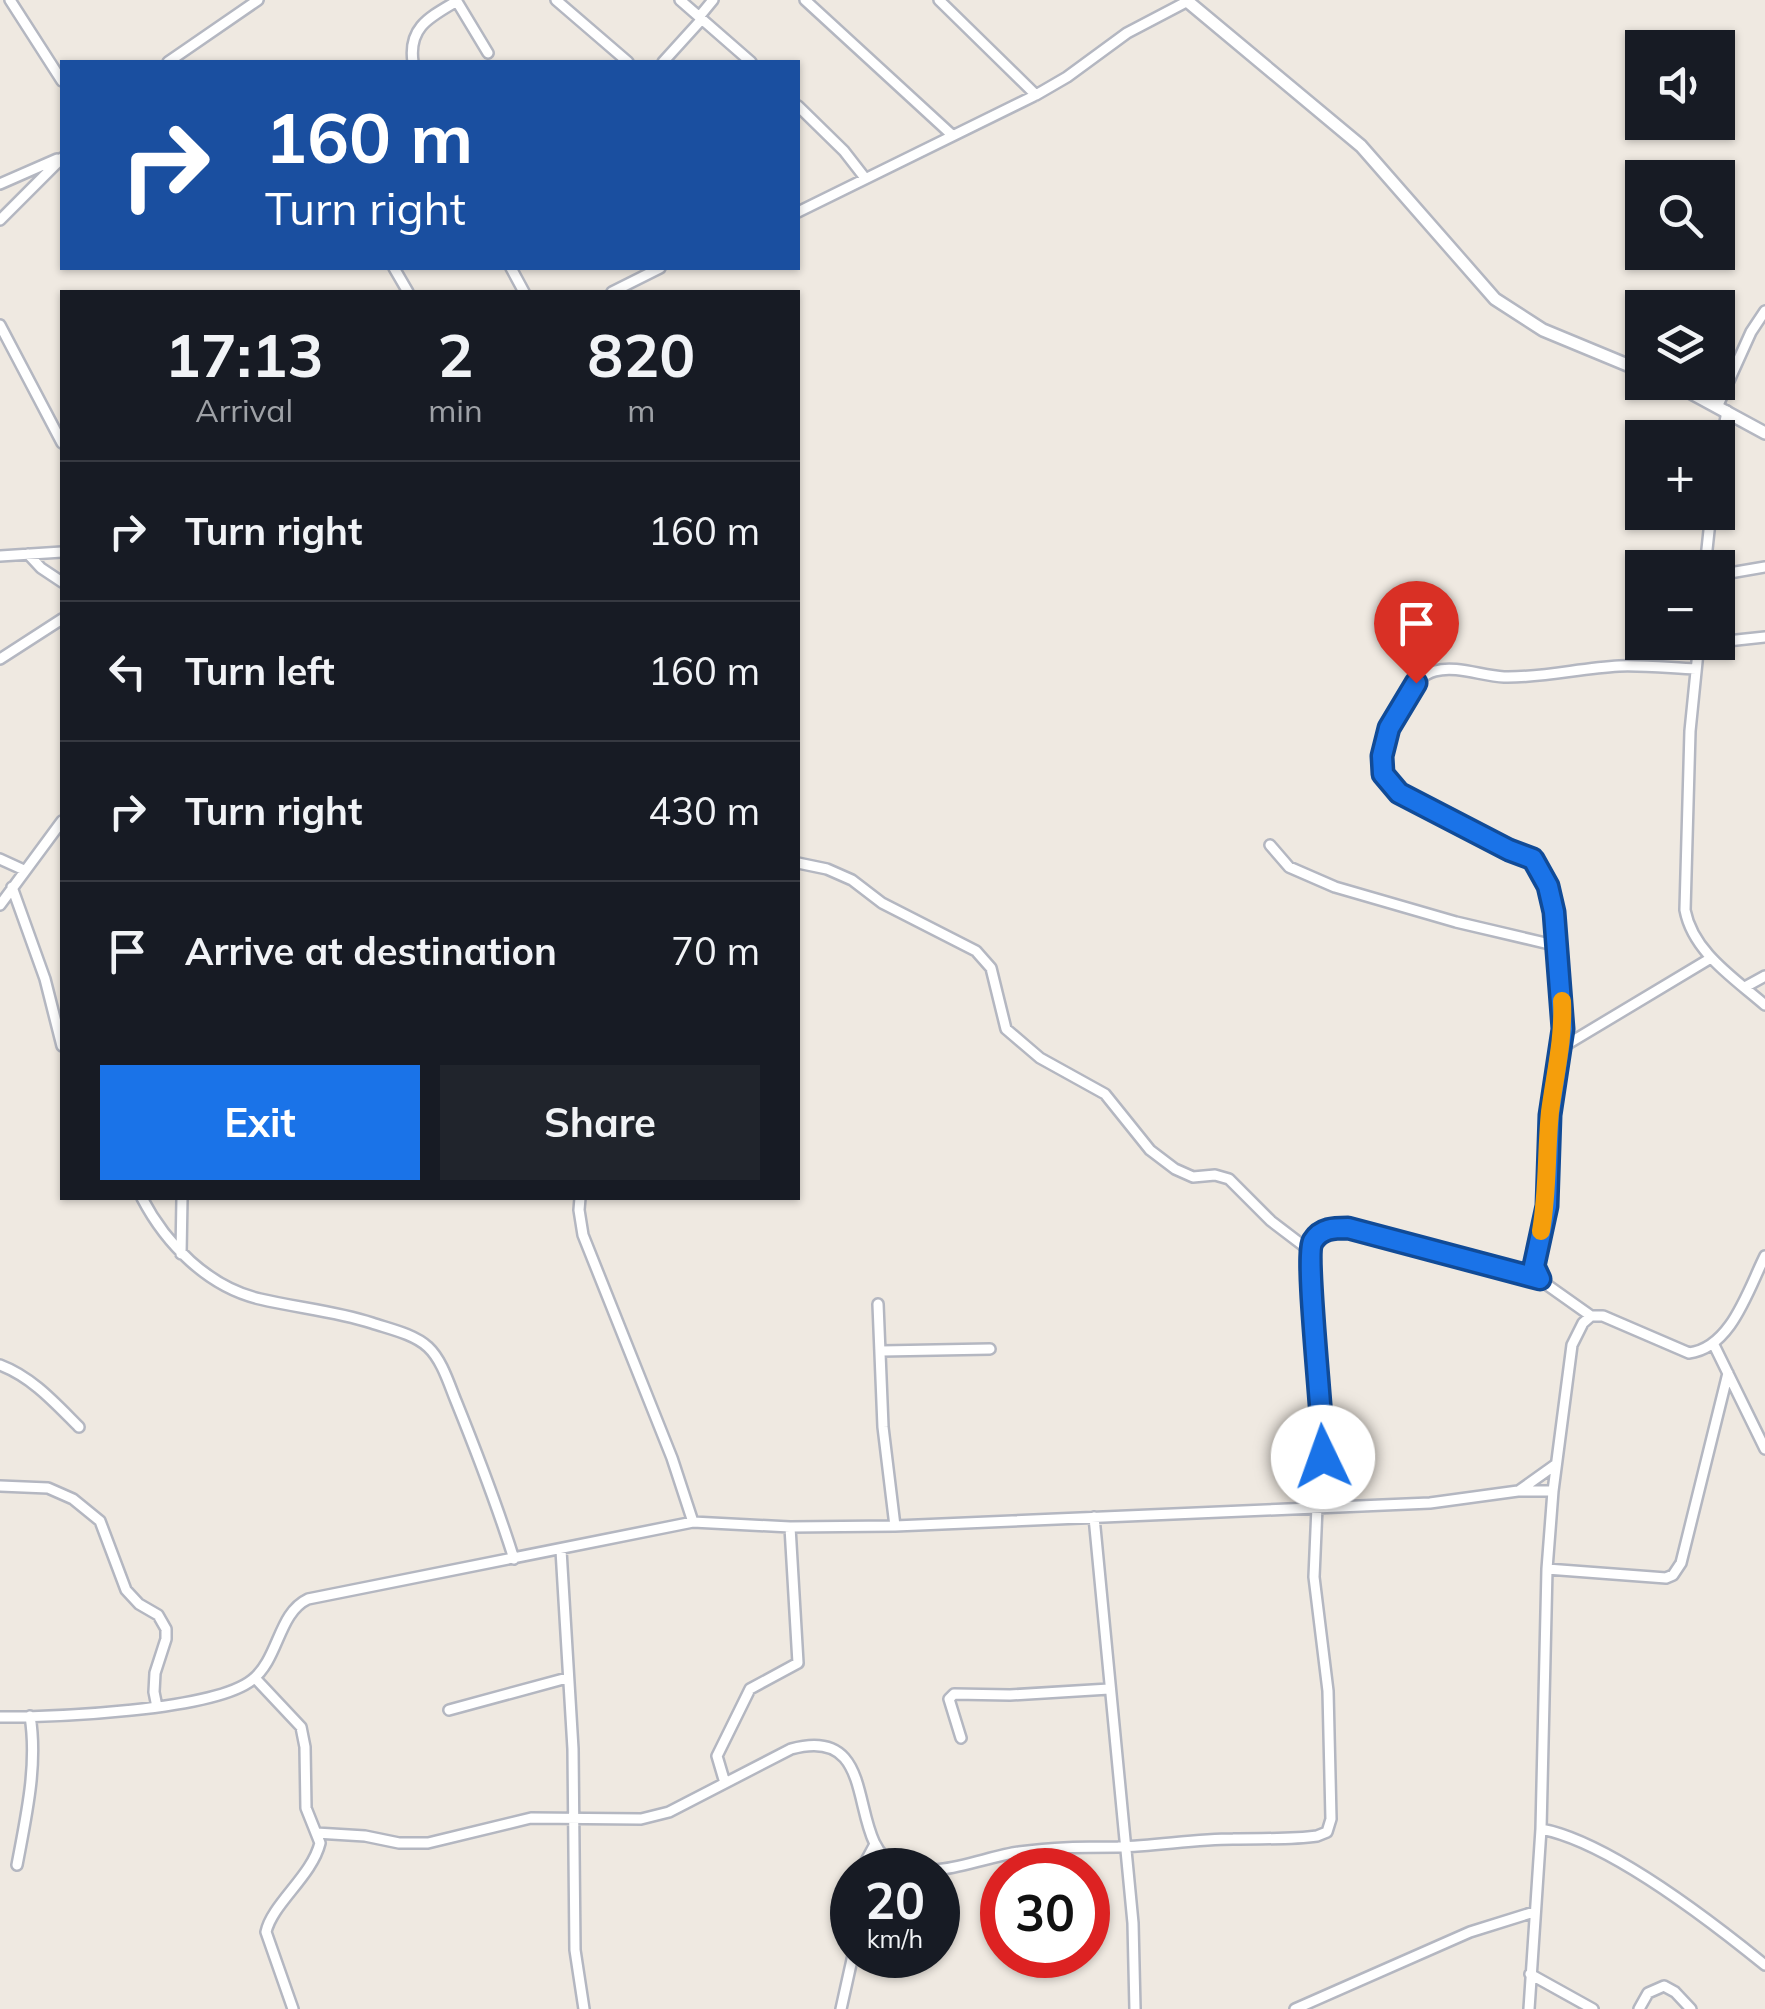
<!DOCTYPE html>
<meta charset="utf-8">
<style>
:root{--surface:#171b24;--page:#20242c;--text:#f1f3f6;--muted:#9ea1a6;--line:#363941;--accent:#1a73e8}
body{margin:0;font-family:Mulish,sans-serif;background:var(--page);color:var(--text);height:100vh;display:flex;flex-direction:column;font-size:38px;white-space:nowrap}
*{box-sizing:border-box;margin:0}
p{font-size:32px;color:var(--muted)}
.icon{flex:none;width:55px;height:55px;fill:none;stroke:currentColor;stroke-width:2;stroke-linecap:round;stroke-linejoin:round}
.map{position:relative;flex:1;overflow:hidden}
.panel{position:absolute;left:60px;top:290px;width:740px;height:910px;display:flex;flex-direction:column;background:var(--surface);border-radius:0px;box-shadow:0 2px 8px #0004}
.panel>*{flex:none}
.top-card{position:absolute;left:60px;top:60px;width:740px;height:210px;border-radius:0px;box-shadow:0 2px 8px #0004;background:#1a4fa0;color:#fff;overflow:hidden}
.tools{position:absolute;left:1625px;top:30px;display:grid;gap:20px}
.tools a{display:grid;place-items:center;width:110px;height:110px;border-radius:0px;background:var(--surface);box-shadow:0 2px 8px #0004;font-size:50px}
.speed{position:absolute;left:830px;top:1848px;display:flex;gap:20px;font-size:50px;font-weight:700;text-align:center}
.speed>*{display:grid;place-content:center;width:130px;height:130px;border-radius:50%;background:var(--surface);box-shadow:0 2px 8px #0004;line-height:1}
.speed small{font-size:25px;font-weight:400}
.speed .limit{border:15px solid #d22;background:#fff;color:#111}
.pin{position:absolute;display:grid;place-items:center;width:85px;height:85px;color:#fff;margin:-102px -42px;border-radius:50% 50% 50% 0;rotate:-45deg;box-shadow:0 0 10px #0007}
.pin .icon{rotate:45deg}
.me{position:absolute;width:110px;margin:-55px;rotate:357deg;stroke-linejoin:round;filter:drop-shadow(0 0 8px #0008)}
.turn{display:flex;align-items:center;gap:35px;height:210px;padding:0 40px;font-size:45px}
.turn .icon{width:130px;height:130px;stroke-width:2.5}
.turn b{display:block;font-size:70px;line-height:85px}
.eta{display:flex;justify-content:space-evenly;align-items:center;height:170px;text-align:center}
.eta b{font-size:60px;font-weight:700;line-height:70px}
.button{display:flex;gap:20px;margin-top:auto;padding:20px 40px}
.button a{flex:1;height:115px;border-radius:0px;background:var(--accent);color:#fff;font-size:40px;font-weight:700;line-height:115px;text-align:center}
.button a+a{background:var(--page);color:var(--text)}
ul{padding:0;list-style:none}
li{display:flex;align-items:center;gap:30px;height:140px;padding:0 40px;border-top:2px solid var(--line)}
li div{flex:1}
li b{display:block;font-size:38px}
li em{font-style:normal}
.map>svg:first-child{display:block}
.lines{fill:none;stroke-linecap:round;stroke-linejoin:round}
.minor-casing{stroke:#b4b7c1;stroke-width:14}
.secondary-casing{stroke:#b4b7c1;stroke-width:16}
.minor{stroke:#fff;stroke-width:9}
.secondary{stroke:#fff;stroke-width:11}
.route-casing{stroke:#114b97;stroke-width:25}
.route{stroke:#1a73e8;stroke-width:18}
.slow{stroke:#f59e0b;stroke-width:18}
</style>
<div class="map">
<svg width="1765" height="2009" viewBox="0 0 1765 2009">
<rect width="100%" height="100%" fill="#efe9e1"/>
<g class="lines">
<defs>
<path id="minor" d="M10,0L62,81
M456,0L488,53
M556,0L628,62
M680,0L751,62
M805,0L952,135
M939,0L1036,95
M699,17L713,0
M168,62L258,0
M413,62C408,27 430,17 457,1
M663,62L702,19
M798,106L844,151L865,178
M0,184L57,159
M798,212L1036,95L1067,77L1127,33L1188,1
M0,220L62,158
M394,268L408,292
M511,268L524,292
M612,292L660,268
M0,325L62,443
M1718,405L1751,332L1765,311
M1718,461L1727,411
M28,554L41,568L62,582
M0,556L62,552
M1705,568L1711,512
M1718,575L1765,567
M1699,642L1690,731L1685,910C1693,952 1734,978 1765,1005
M1718,642L1765,637
M0,659L62,619
M1270,845L1289,867L1335,887L1456,922L1558,946
M0,859L24,870
M798,863L827,869L852,880L882,903L976,951L991,968L1006,1029L1040,1058L1105,1094L1150,1150L1175,1169L1193,1177L1215,1175L1229,1179L1271,1221L1309,1250
M12,887L45,979L62,1046
M0,905L62,821
M1745,987L1765,976
M1561,1048L1711,958
M142,1198C166,1244 208,1287 260,1299C298,1308 335,1311 372,1323C390,1329 414,1334 428,1347C442,1360 449,1384 456,1401C477,1453 497,1505 514,1559
M580,1198L579,1210L583,1235L672,1458L693,1522
M181,1254L182,1198
M878,1304L883,1427L895,1526
M1591,1316L1543,1282L1535,1270L1547,1206L1550,1115L1563,1029L1561,965L1548,885L1533,859L1399,793C1381,775 1381,762 1387,738C1392,715 1410,678 1435,671C1456,665 1482,676 1504,677C1543,678 1580,668 1619,666C1644,665 1671,668 1696,669
M1714,1345L1765,1449
M882,1351L990,1349
M0,1365C32,1377 55,1403 79,1427
M0,1486L48,1488L73,1499L100,1521L126,1590L139,1604L158,1615L166,1629V1639L155,1673L154,1692L157,1707
M1520,1490L1555,1465
M1321,1507C1324,1462 1324,1417 1320,1373C1317,1341 1303,1266 1314,1240L1332,1227L1348,1228L1540,1279
M1094,1517L1133,1923L1135,2009
M561,1550L573,1749L575,1950L584,2009
M1547,1569L1666,1578L1673,1575L1681,1563L1728,1373
M255,1678L301,1727L305,1747L306,1808L320,1843C312,1876 272,1904 266,1932L293,2009
M449,1710L567,1678
M0,1717C53,1717 213,1711 252,1680C279,1659 278,1613 308,1599L693,1522L790,1527L895,1526L1430,1503L1518,1491H1553
M961,1738L949,1699L954,1694L1010,1695L1109,1689
M725,1783L717,1756L750,1689L798,1663L790,1527
M1541,1829C1607,1841 1712,1922 1765,1965
M316,1833L365,1836L399,1843H428L531,1818L641,1819L669,1812L791,1749C885,1723 843,1845 898,1866C935,1880 983,1857 1019,1852C1052,1847 1085,1847 1118,1847C1157,1846 1195,1839 1233,1839C1261,1838 1290,1840 1317,1836L1327,1832L1331,1819L1328,1691L1314,1577L1317,1507
M17,1865C26,1817 38,1765 30,1716
M861,1870L874,1846
M1530,1974L1593,2009
M841,2009L853,1955
M1295,2009L1470,1932L1534,1912
M1529,2009L1541,1829L1547,1569L1553,1491L1572,1345L1583,1323L1591,1316H1603L1689,1353C1731,1348 1748,1290 1765,1256
M1639,2009L1648,1993L1664,1986L1675,1992L1691,2009"/>
<path id="secondary" d="M1186,0L1361,146L1495,299L1543,330L1642,371
M1671,382L1765,433"/>
</defs>
<use href="#minor" class="minor-casing"/>
<use href="#secondary" class="secondary-casing"/>
<use href="#minor" class="minor"/>
<use href="#secondary" class="secondary"/>
</g>
<g class="lines">
<defs>
<path id="route" d="M1323,1457C1324,1424 1304,1255 1313,1241C1321,1228 1334,1228 1348,1228L1540,1279L1534,1266L1547,1206L1550,1115L1563,1029L1554,912L1548,886L1533,859L1509,850L1399,793L1383,774L1382,756L1389,728L1416,683"/>
</defs>
<use href="#route" class="route-casing"/>
<use href="#route" class="route"/>
<path class="slow" d="M1541,1231C1548,1191 1546,1152 1550,1112C1555,1074 1564,1039 1562,1001"/>
</g>
</svg>
<div class="tools">
<a><svg class="icon" aria-label="sound" viewBox="0 0 24 24"><path d="M4 9h4l5-4v14l-5-4H4zM17 9q2 3 0 6"/></svg></a>
<a><svg class="icon" aria-label="search" viewBox="0 0 24 24"><circle cx="10" cy="10" r="6"/><path d="M15 15l6 6"/></svg></a>
<a><svg class="icon" aria-label="layers" viewBox="0 0 24 24"><path d="M12 4l9 5-9 5-9-5zM3 14l9 5 9-5"/></svg></a>
<a>+</a>
<a>−</a>
</div>
<div class="speed"><div>20<small>km/h</small></div><div class="limit">30</div></div>
<div class="pin" style="left:1416px;top:683px;background:#d93025"><svg class="icon" aria-label="arrive" viewBox="0 0 24 24"><path d="M6 21V4h12l-3 4 3 4H6"/></svg></div>
<svg class="me" style="left:1323px;top:1457px" viewBox="-20 -20 40 40"><circle r="19" fill="#fff"/><path d="M0-13L10 11 0 6-10 11z" fill="#1a73e8"/></svg>
<div class="top-card">
<div class="turn"><svg class="icon" aria-label="right" viewBox="0 0 24 24"><path d="M7 20v-9h11M14 6l5 5-5 5"/></svg><div><b>160 m</b>Turn right</div></div>
</div>
<section class="panel">
<div class="eta">
<div><b>17:13</b><p>Arrival</p></div>
<div><b>2</b><p>min</p></div>
<div><b>820</b><p>m</p></div>
</div>
<ul>
<li><svg class="icon" aria-label="right" viewBox="0 0 24 24"><path d="M7 20v-9h11M14 6l5 5-5 5"/></svg><div><b>Turn right</b></div><em>160 m</em></li>
<li><svg class="icon" aria-label="left" viewBox="0 0 24 24"><path d="M17 20v-9H6M10 6l-5 5 5 5"/></svg><div><b>Turn left</b></div><em>160 m</em></li>
<li><svg class="icon" aria-label="right" viewBox="0 0 24 24"><path d="M7 20v-9h11M14 6l5 5-5 5"/></svg><div><b>Turn right</b></div><em>430 m</em></li>
<li><svg class="icon" aria-label="arrive" viewBox="0 0 24 24"><path d="M6 21V4h12l-3 4 3 4H6"/></svg><div><b>Arrive at destination</b></div><em>70 m</em></li>
</ul>
<div class="button"><a>Exit</a><a>Share</a></div>
</section>
</div>
